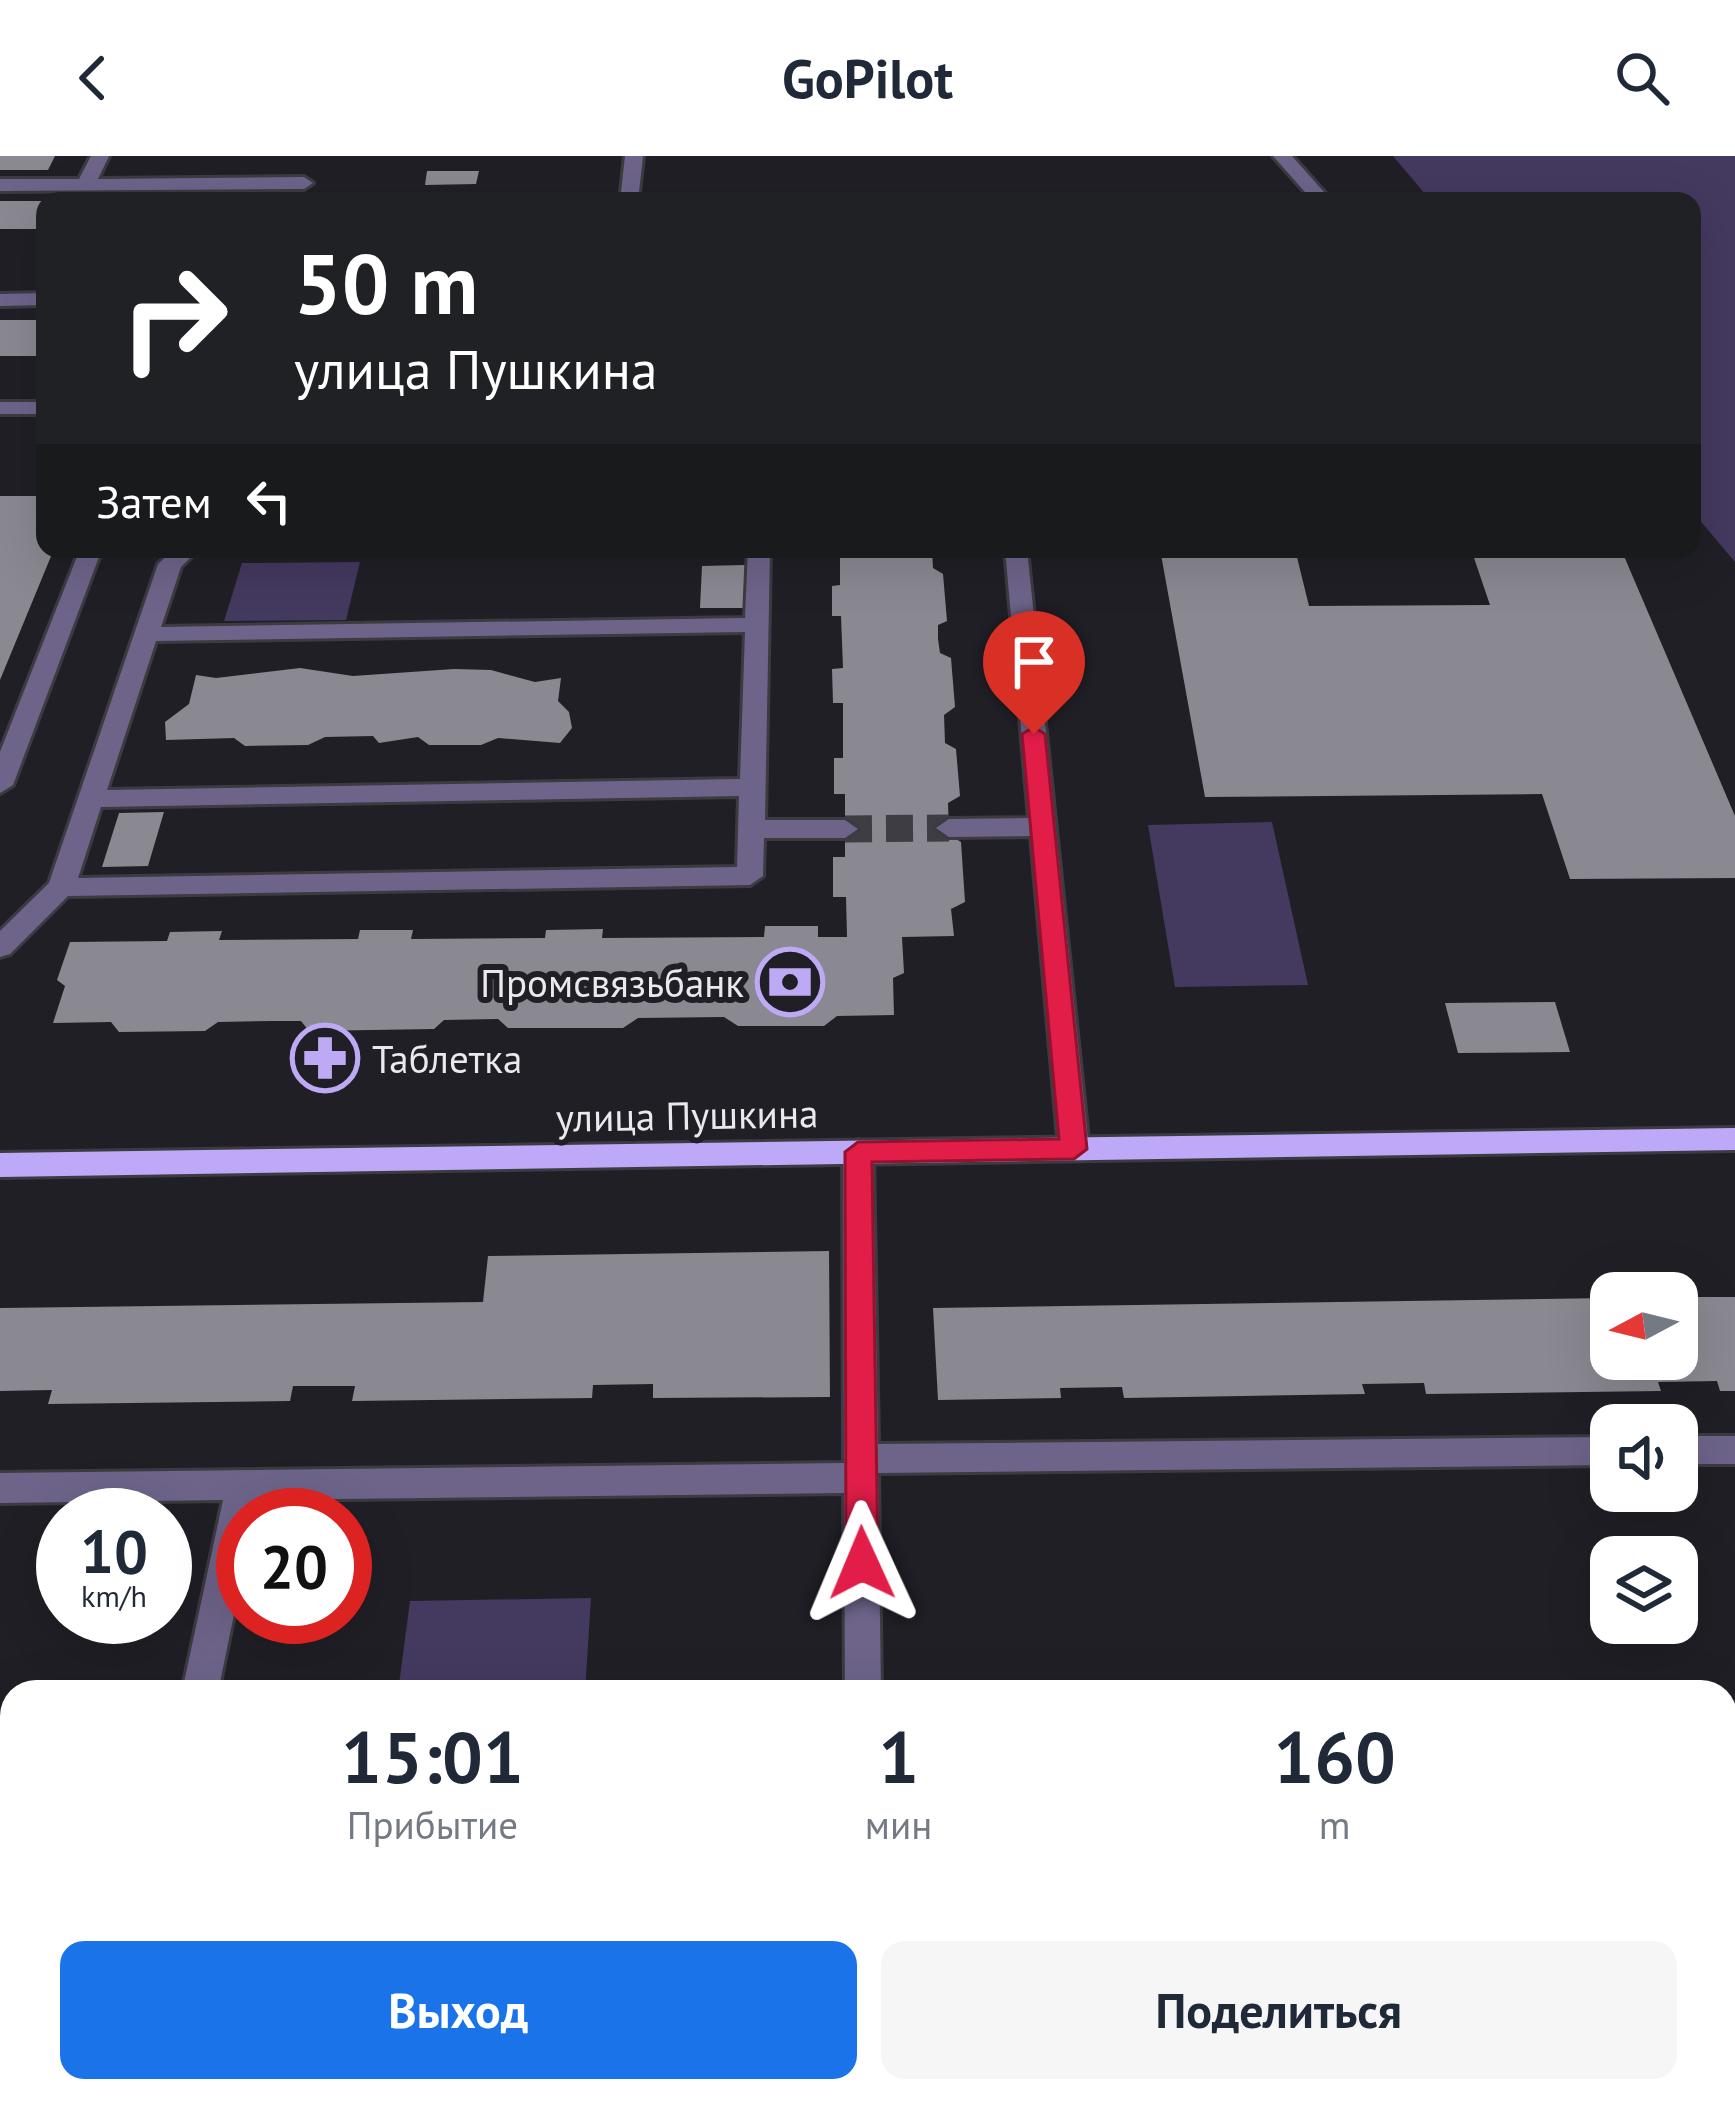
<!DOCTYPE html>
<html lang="ru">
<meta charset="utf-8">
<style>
:root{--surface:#fff;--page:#f6f6f7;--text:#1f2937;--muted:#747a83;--accent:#1a73e8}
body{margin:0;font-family:"PT Sans",sans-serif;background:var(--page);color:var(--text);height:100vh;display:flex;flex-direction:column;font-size:45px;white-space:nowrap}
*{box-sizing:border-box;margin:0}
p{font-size:39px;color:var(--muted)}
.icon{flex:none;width:66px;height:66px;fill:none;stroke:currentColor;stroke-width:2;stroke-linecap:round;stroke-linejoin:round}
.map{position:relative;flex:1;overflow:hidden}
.drawer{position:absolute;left:0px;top:1524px;width:1737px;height:423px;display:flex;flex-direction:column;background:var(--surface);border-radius:36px 36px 0 0;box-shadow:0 12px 48px #0002}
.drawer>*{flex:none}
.guide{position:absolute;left:36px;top:36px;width:1665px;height:366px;border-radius:24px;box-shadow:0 12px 48px #0002;background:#202124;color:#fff;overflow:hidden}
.needle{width:78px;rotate:263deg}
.tools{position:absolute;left:1590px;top:1116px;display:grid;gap:24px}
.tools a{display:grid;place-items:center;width:108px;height:108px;border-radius:24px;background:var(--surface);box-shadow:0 12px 48px #0002;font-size:60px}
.speed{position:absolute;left:36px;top:1332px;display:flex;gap:24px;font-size:60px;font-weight:700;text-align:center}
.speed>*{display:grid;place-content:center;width:156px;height:156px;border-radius:50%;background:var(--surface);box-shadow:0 12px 48px #0002;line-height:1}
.speed small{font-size:30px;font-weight:400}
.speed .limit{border:18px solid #d22;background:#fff;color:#111}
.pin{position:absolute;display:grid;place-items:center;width:102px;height:102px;color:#fff;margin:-123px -51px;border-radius:50% 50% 50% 0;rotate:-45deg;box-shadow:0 0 12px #0007}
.pin .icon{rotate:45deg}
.me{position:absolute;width:132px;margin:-66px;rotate:359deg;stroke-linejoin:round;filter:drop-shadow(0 0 9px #0008)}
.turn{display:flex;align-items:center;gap:42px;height:252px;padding:0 60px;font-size:54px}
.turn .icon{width:156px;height:156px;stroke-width:2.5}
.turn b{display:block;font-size:84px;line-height:102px}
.then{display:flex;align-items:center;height:114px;padding:0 60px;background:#0003;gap:24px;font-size:45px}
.eta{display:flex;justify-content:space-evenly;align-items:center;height:204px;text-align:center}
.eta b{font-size:72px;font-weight:700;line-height:84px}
.cta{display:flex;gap:24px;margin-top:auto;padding:24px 60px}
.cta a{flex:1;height:138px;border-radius:24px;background:var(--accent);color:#fff;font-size:48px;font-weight:700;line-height:138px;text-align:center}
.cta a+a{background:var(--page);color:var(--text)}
header{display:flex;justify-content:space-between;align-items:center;height:156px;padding:0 60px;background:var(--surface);font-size:54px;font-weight:700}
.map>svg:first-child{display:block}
.green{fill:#44395f}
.building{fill:#8a8891}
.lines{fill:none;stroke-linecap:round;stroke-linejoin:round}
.minor-tunnel{stroke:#3e3d44;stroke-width:27;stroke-dasharray:27 14;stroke-linecap:butt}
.minor-casing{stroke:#3c3b42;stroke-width:6}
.major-casing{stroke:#3c3b42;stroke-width:6}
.minor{fill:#6e648a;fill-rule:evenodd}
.major{fill:#bea8f8;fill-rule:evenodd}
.route{fill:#e11d48;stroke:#92132f;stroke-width:3}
.labels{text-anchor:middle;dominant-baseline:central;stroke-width:12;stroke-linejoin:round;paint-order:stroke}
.poi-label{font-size:39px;fill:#eae9ee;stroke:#201f26;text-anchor:end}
.street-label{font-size:39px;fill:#eae9ee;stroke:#201f26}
</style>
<header><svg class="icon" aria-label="back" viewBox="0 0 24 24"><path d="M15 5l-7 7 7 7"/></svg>GoPilot<svg class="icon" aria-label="search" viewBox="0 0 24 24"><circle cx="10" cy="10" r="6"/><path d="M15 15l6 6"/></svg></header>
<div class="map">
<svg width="1735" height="1945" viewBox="0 0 1735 1945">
<rect width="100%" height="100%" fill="#201f26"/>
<path class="green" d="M1393,0H1735V406L1692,355V45H1431Z
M360,406L346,464L224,465L242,407Z
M1272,666L1308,829L1175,831L1148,669Z
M591,1442L585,1536H398L410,1445Z"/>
<path class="building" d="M0,0H55L48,14H0Z
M427,15H479L476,28L425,29Z
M1201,37L1203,45H717V41Z
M0,45H45V73H0Z
M0,164H45V200H0Z
M0,340H45V393H54L0,524Z
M840,393H932L933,412L943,418L947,465L938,469V483L940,497L951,502L955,551L944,559L945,587L956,593L960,640L948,647L949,679L961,686L965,746L951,753L954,780L902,781L904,817L893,822L894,859L837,860L824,870H738L724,861L638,862L623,872H508L498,863L444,864L434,873L309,875L301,865H272L218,866L205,875L119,876L111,866L53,867L65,830L57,824L70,786L167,785L170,776L222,775L219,784L358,783L360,774H413L411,783L545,782L546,774L603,773L602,782L764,781L765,770H818V781H847L846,741H833V701H845V638H834V602H843V547H833L832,513L843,512L841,460H832V430L840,429Z
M1160,393H1295L1309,450L1490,449L1471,393H1621L1735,660V722L1570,723L1542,638L1205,641Z
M745,409L744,452H700L702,410Z
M300,512L353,520L454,513L491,514L535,526L561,522L558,545L569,556L572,572L560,587L498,582L481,589H429L418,581L379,587L373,580L325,581L308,589L245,590L234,582L166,584L165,566L189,548L196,519L216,522Z
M164,656L148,710L102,711L119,657Z
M1555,846L1570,896L1458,897L1445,847Z
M829,1095L830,1241L653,1242V1228L593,1229L592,1242L352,1245L355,1230H293L290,1245L48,1248L52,1234L0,1235V1152L483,1146L488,1100Z
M1677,1141H1735V1235H1720L1717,1225L1658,1226L1661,1235L1426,1238L1424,1227L1362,1228L1365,1238L1124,1242L1122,1231L1060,1232L1061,1242L938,1244L933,1152L1611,1142V1203H1677Z
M1725,1648H1735V1781H1725Z
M0,1697H12V1836H0Z
M1725,1891H1735V1945H1705L1703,1935H1725Z"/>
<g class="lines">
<path class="minor-tunnel" d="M845,673L949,672"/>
<defs>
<path id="minor" d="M91,0H109L98,23L304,21L313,27L304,33L0,35V23H79Z
M625,0H643L638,45H620Z
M1273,0H1292L1332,45H1313Z
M45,137V149L0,150V138Z
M0,246H45V258H0Z
M80,393H102L13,629L0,637V596Z
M174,393H199L181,411L161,471L745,462L748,393H770L765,664H845L858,673L845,682H764L763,720L750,729L68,740L10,798L0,801V775L49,727L158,408ZM745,476L740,623L107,634L156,485ZM739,640L737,711L78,722L101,651Z
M1005,393H1027L1089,993L1085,1001H1063L1059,993L1031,680L949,681L936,672L949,663L1029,662Z
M858,984L869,988L873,996L878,1288L1611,1281V1309L878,1317L881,1536H845L844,1337L257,1344L254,1359H243V1415L218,1536H182L223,1344L0,1347V1317L844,1307L843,996L847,988Z
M1677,1280H1735V1308H1677Z
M1725,1547H1735V1581H1725Z
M12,1598V1634L0,1635V1599Z"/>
<path id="major" d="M1735,972V994L0,1021V997Z"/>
</defs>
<use href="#minor" class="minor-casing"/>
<use href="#major" class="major-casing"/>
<use href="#minor" class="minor"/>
<use href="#major" class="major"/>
</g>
<path class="route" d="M1034,571L1045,578L1087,993L1074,1003L872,1006L878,1407L873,1417L862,1422L851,1417L846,1407L845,996L858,986L1059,983L1022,578Z"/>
<defs>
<symbol id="bank-ring" viewBox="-11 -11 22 22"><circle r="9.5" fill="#201f26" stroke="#bea9f5" stroke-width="1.5"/><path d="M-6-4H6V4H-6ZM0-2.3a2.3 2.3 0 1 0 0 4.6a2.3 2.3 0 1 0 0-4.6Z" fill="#bea9f5"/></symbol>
<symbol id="pharmacy-ring" viewBox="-11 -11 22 22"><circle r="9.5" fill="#201f26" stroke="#bea9f5" stroke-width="1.5"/><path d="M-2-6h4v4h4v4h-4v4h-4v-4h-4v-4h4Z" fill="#bea9f5"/></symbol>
</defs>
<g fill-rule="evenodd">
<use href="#bank-ring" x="752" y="788" width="76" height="76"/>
<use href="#pharmacy-ring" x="287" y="864" width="76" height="76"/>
</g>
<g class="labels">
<g class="poi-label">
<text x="744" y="826">Промсвязьбанк</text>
<text x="372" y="902" text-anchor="start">Таблетка</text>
</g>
<g class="street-label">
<text transform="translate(687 959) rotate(-1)">улица Пушкина</text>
</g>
</g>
</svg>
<div class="tools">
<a><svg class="needle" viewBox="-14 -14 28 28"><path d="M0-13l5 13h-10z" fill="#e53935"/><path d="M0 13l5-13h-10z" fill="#747a83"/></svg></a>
<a><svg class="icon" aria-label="sound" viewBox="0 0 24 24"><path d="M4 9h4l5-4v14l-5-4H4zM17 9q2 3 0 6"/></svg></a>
<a><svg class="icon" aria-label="layers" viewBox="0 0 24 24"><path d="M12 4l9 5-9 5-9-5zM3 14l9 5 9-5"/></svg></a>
</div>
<div class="speed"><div>10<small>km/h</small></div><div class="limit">20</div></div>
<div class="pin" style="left:1034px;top:578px;background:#d93025"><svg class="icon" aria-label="arrive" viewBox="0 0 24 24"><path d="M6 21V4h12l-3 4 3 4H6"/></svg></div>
<svg class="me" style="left:862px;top:1407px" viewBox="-20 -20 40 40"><path d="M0-17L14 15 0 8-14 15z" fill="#e11d48" stroke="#fff" stroke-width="4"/></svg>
<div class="guide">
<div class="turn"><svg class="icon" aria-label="right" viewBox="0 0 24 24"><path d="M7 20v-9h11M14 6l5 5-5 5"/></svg><div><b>50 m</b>улица Пушкина</div></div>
<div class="then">Затем<svg class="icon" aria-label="left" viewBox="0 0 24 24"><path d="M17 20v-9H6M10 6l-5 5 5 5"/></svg></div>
</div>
<section class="drawer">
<div class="eta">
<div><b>15:01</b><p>Прибытие</p></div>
<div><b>1</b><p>мин</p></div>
<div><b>160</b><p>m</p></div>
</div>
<div class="cta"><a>Выход</a><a>Поделиться</a></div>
</section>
</div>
